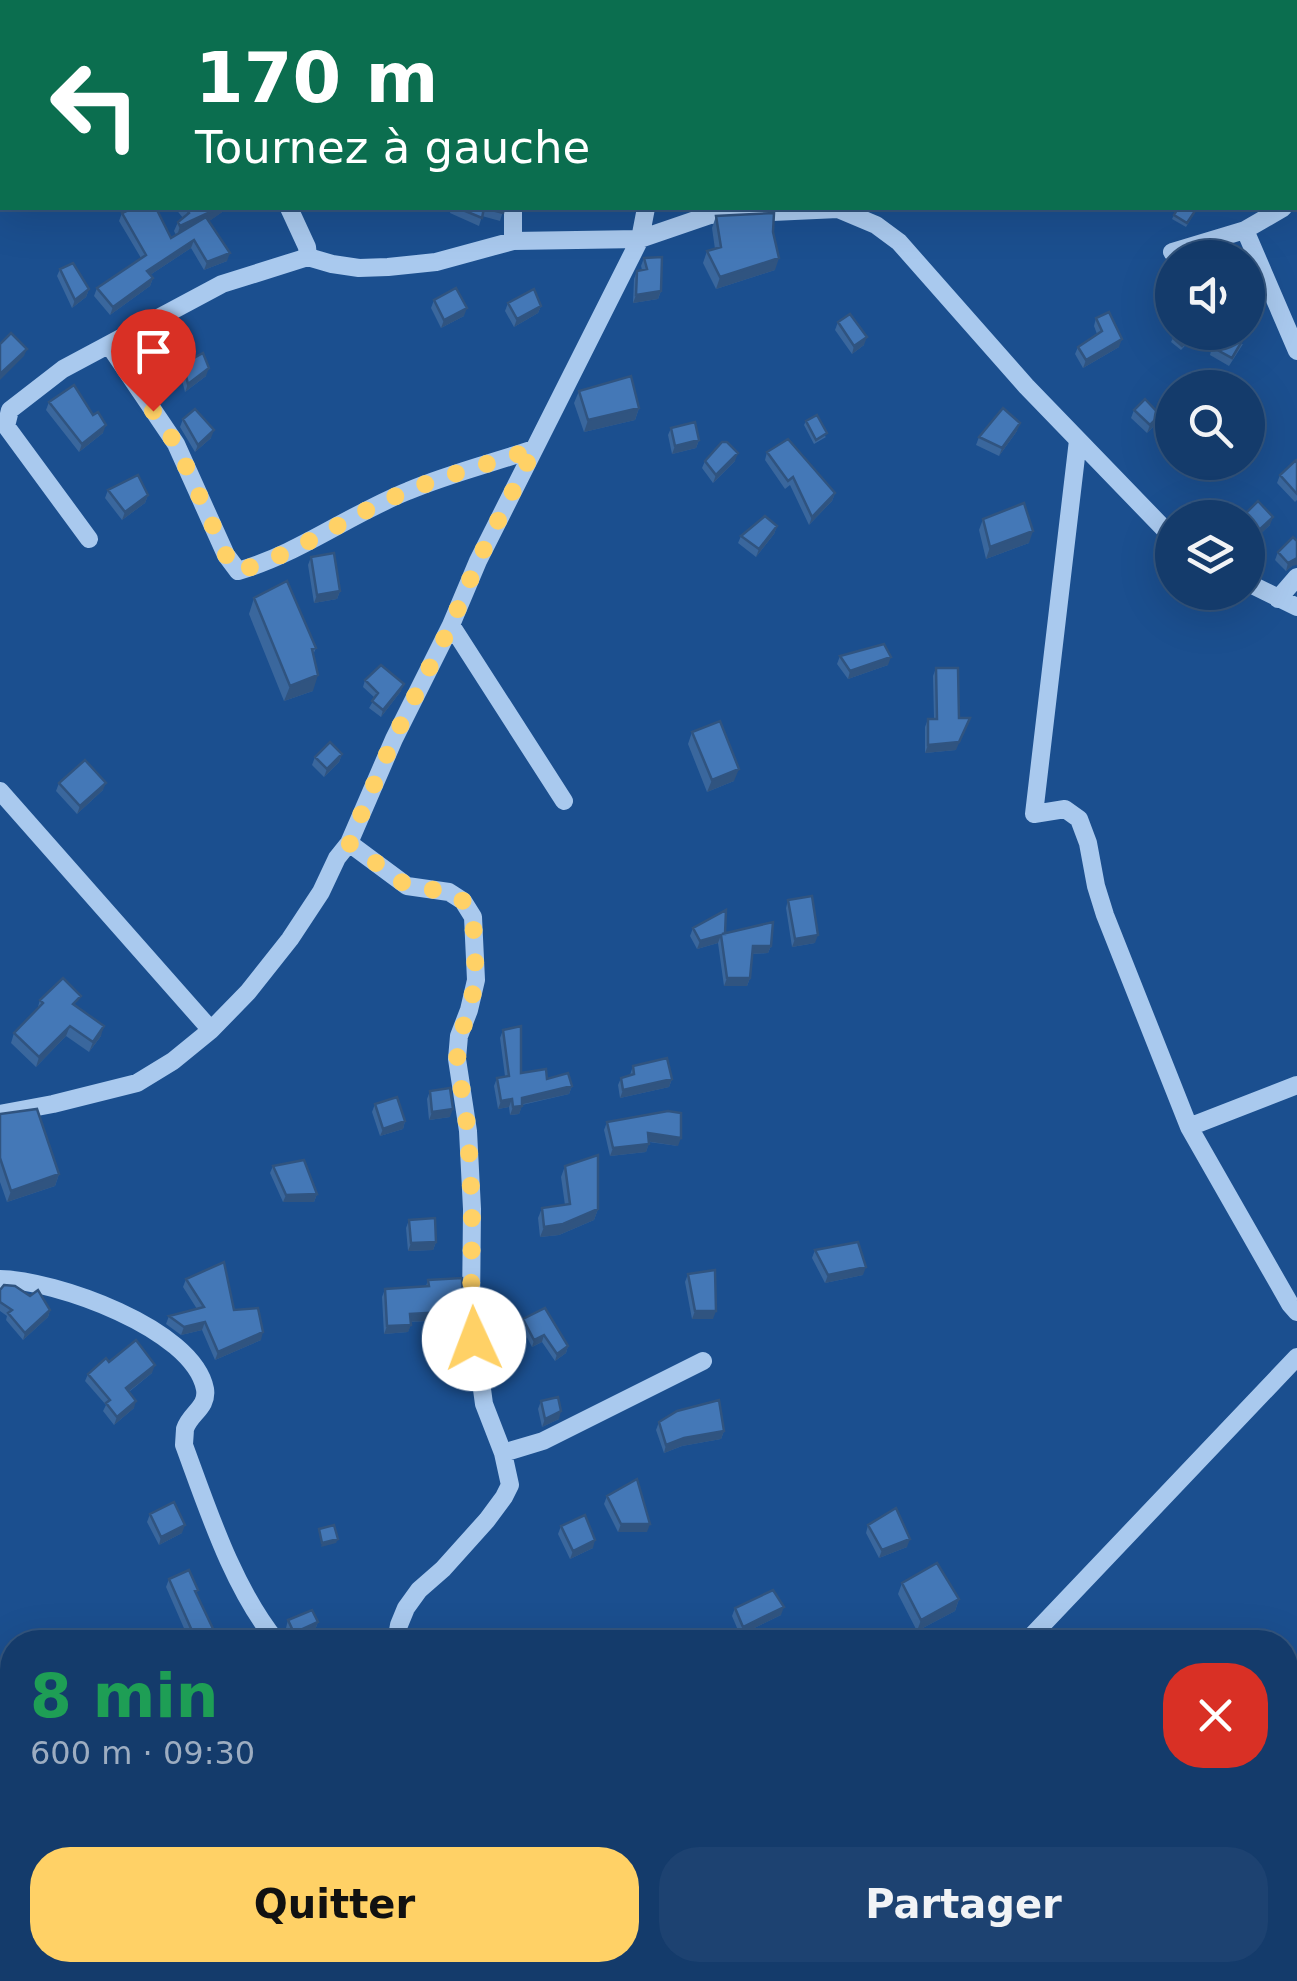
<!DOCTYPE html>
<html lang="fr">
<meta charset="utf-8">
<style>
:root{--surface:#143b6b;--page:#1d4271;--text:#f1f3f6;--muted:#9dadc1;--line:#33557e;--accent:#ffd166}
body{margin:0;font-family:"DejaVu Sans",sans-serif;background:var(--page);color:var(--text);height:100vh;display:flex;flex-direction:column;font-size:38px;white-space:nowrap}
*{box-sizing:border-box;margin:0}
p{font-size:32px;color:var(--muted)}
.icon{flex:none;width:55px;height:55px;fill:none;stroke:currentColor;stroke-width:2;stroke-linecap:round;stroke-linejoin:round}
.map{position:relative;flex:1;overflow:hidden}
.sheet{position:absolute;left:0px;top:1630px;width:1298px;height:352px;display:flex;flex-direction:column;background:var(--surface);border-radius:40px 40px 0 0;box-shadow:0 10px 40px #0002,0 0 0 2px var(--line)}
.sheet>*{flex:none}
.top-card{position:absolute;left:0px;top:0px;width:1298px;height:210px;box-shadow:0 10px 40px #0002,0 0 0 2px var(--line);background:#0b6e4f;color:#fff;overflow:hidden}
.tools{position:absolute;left:1155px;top:240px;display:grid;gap:20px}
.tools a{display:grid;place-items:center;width:110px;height:110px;border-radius:50%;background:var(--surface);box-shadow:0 10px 40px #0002,0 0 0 2px var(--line);font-size:50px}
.pin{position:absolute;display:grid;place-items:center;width:85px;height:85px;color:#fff;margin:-102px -42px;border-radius:50% 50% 50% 0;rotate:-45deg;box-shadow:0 0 10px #0007}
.pin .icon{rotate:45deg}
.me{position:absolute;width:110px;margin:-55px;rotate:358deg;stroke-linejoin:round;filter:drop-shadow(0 0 8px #0008)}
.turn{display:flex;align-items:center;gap:35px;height:210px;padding:0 30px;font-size:45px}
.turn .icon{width:130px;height:130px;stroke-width:2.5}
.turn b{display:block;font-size:70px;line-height:85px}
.round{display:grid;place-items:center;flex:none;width:105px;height:105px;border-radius:40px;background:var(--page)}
.headline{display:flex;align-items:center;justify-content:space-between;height:170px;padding:0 30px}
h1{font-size:60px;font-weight:700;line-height:75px;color:#1e9e55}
.cta{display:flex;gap:20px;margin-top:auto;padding:20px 30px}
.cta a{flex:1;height:115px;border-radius:40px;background:var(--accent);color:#111;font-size:40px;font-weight:700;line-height:115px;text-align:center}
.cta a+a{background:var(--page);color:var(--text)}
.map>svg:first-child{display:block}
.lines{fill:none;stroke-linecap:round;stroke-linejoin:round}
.minor{stroke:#a9c9ee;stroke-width:18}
.wall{fill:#3a679d}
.shaded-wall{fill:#305480}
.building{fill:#4478b7;stroke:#305480;stroke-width:2.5}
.route{stroke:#ffd166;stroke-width:18;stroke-dasharray:0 32.4}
</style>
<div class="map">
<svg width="1297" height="1981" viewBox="0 0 1297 1981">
<rect width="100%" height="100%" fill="#1b4f8f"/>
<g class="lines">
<path class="minor" d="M145,0L147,2
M542,0L552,2
M684,2L685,0
M0,142L2,141
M1295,200L1297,199
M289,208L307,247L308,257L332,264L359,268L388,267L436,262L513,241L640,239L710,215L838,209L876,225L899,242L1026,386L1172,537
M1245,230L1297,351
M513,241V208
M1172,252L1245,230L1283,208
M109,345L176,444L226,555L238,571C298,554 350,514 408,491C448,474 492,463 534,449
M1078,440L1034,814L1065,809L1079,819L1088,843L1096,886L1105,915L1189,1127L1290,1304L1297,1312
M89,539L6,426L10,410L63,369L222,284L308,257
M1248,583L1297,607
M1278,599L1297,577
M451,625L564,801
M0,791L211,1030
M349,843L407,886L449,892L463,901L473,917L476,980L469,1010L459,1036L457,1059L468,1131L472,1209L471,1308L484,1404L503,1453L510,1485L504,1497L487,1520L443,1569L419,1590L406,1608L399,1625L396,1642
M0,1114L53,1104L137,1083L173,1061L211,1030L248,992L290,939L321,892L337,858L349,843L394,739L451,625L478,561L640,239L646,208
M1189,1127L1297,1085
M0,1279C54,1280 193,1328 205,1389C208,1408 190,1413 185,1429C185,1430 184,1444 184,1445C208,1510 233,1588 277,1642
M503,1453L543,1441L703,1361
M1026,1642L1297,1357
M0,1905L12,1891
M521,1970L528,1981
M0,1974L33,1981
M715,1981L725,1970"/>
</g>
<path class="wall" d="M314,0H337L340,2H314Z
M175,208H228L209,221L227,261L204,270L191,248L150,275L153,278L150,286L110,315L94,296L97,288L141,258L119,221L122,213L171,238L176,235L174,231L178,222L183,218Z
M451,208H504L500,221L482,216L479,226L450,213Z
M1195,212L1186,227L1172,219L1174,215Z
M716,216L773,232L775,270L716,289L703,263L707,251L715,249L712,228Z
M644,258L661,291L658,299L633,303L634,279L637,271L642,270L641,266Z
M1172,264V285L1165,277L1168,269Z
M60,269L89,289L86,297L72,308L57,276Z
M434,300L464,316L441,328L431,308Z
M508,303L541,306L538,313L514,327L505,311Z
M1096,318L1119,347L1083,368L1075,354L1078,347L1097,334L1094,326Z
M838,322L864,345L852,354L835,330Z
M1195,335L1181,350L1171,342L1173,338Z
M1243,344L1229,366L1210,355L1212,347Z
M183,364L206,376L185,392L180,372Z
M579,391L639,408L635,420L584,432L574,403Z
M49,402L103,433L79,452L46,410Z
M1134,410L1157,423L1147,433L1131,418Z
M183,419L211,438L195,452L180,427Z
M806,421L826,437L814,444L804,425Z
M671,428L699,440L696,448L672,454L668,435Z
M1017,431L999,456L976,445L979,437Z
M767,452L835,493L832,501L809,525L790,485L785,489L765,460Z
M1297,460V500L1295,502L1277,483L1280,475Z
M705,461H735L713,483L702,468Z
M108,490L148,495L145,503L122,520L105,498Z
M1258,501L1270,525L1254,540L1248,534V518H1242Z
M983,519L1029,543L986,559L979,530Z
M777,526L774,534L756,557L738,543L741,536Z
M1278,552L1292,566L1286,571L1275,560Z
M311,557L340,591L337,599L314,603L308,565Z
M254,598L316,648L313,655V691L284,701L249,614Z
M840,656L888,665L848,679L837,664Z
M936,668L956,750L925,753V727L928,719H934L933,676Z
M365,680L401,691L381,717L369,708L375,698L363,687Z
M692,732L734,781L707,792L688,744Z
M342,754L339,762L324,777L312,765L315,757Z
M59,783L103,790L77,814L56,791Z
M788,900L815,943L792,947L786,908Z
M693,928L725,934L771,946L768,953L752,954L750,978L747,986H724L718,943L697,949L690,936Z
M40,1000L78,1006L77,1007L101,1036L89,1052L66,1036L36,1067L11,1043L14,1033L37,1010Z
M503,1030L521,1073L572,1086L569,1094L522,1105L519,1114L510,1115L509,1107L498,1109L494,1086L497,1078L505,1076L500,1038Z
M633,1066L672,1079L669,1087L620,1098L618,1085L621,1078L630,1075Z
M430,1091L450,1117L429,1120L427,1099Z
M375,1104L405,1121L403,1129L380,1136L372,1112Z
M0,1114L59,1174L55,1186L7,1202L0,1182Z
M607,1122L678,1146L649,1142L646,1152L610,1156L604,1130Z
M273,1166L317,1194L314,1202H283L270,1173Z
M565,1166L598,1209L594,1220L559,1235L540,1237L538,1218L542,1208L565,1205L561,1177Z
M409,1220L436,1242L433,1250L408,1251L406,1228Z
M815,1250L863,1275L825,1283L812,1258Z
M688,1274L713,1319H692L685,1282Z
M186,1279L234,1310L261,1340L215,1360L202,1330L181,1335L166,1324L169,1316L197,1309L183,1287Z
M428,1280L463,1311L460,1319L411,1322L408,1332L384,1334L382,1297L385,1289L426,1286Z
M0,1290L50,1310L48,1317L23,1340L6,1320L7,1316L0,1311Z
M523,1319L568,1346L566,1353L555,1361L542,1342L532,1347L521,1326Z
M109,1362L152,1373L129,1392L134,1408L114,1425L103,1411L106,1405L85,1381L88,1374Z
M541,1401L559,1419L542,1427L538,1409Z
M659,1422L724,1431L721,1439L682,1446L664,1453L656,1430Z
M607,1496L647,1532H618L604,1504Z
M150,1514L182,1533L159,1545L147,1522Z
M868,1525L907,1547L879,1558L866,1533Z
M561,1526L593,1548L570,1559L558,1534Z
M169,1579L198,1590L196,1594L216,1635L213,1642H190L166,1587Z
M902,1583L959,1599L955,1611L917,1631L898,1594Z
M735,1608L781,1615L740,1635L732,1616Z
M288,1620L318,1622L315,1630L291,1641L286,1628Z
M12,1671V1721L10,1722L0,1708V1680Z
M152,1970H189L184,1977L192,1981H164Z
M588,1970H621L607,1981H593L587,1974Z"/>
<path class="shaded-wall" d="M219,208H228L211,220L177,236L180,226Z
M194,240L191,248L144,279L147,271Z
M230,253L227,261L204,270L207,262Z
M779,258L775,270L716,289L720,277Z
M153,278L150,286L110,315L113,307Z
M89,289L86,297L72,308L75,300Z
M661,291L658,299L633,303L636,295Z
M541,306L538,313L514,327L517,319Z
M467,308L464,316L441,328L444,320Z
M867,337L864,345L852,354L854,346Z
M1122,339L1119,347L1083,368L1086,360Z
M27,349L24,356L0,380V374Z
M209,368L206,376L185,392L188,384Z
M639,408L635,420L584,432L588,420Z
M1160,415L1157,423L1147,433L1150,425Z
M1020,423L1017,431L999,456L1002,448Z
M106,425L103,433L79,452L82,444Z
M214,430L211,438L195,452L198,445Z
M699,440L696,448L672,454L675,446Z
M738,453L735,461L713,483L716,475Z
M835,493L832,501L809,525L812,517Z
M148,495L145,503L122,520L125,512Z
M1273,517L1270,525L1254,540L1257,532Z
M777,526L774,534L756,557L759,549Z
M1033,531L1029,543L986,559L990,547Z
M1295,558H1297V565L1292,566L1286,571L1288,563Z
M340,591L337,599L314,603L317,595Z
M891,657L888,665L848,679L850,671Z
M318,675L313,691L284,701L290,686Z
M404,684L401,691L381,717L383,710Z
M970,718L956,750L925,753L928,745Z
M342,754L339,762L324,777L327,769Z
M739,769L734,781L707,792L712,780Z
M106,783L103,790L77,814L80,806Z
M721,935L718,943L697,949L700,941Z
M818,935L815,943L792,947L795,939Z
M753,946H771L768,953L750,954Z
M727,978H750L747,986H724Z
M70,1026L66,1036L36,1067L39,1057Z
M104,1026L101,1036L89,1052L93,1042Z
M672,1079L669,1087L620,1098L623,1090Z
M572,1086L569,1094L519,1105L522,1098Z
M512,1099L509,1107L498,1109L501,1101Z
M522,1106L519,1114L510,1115L513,1107Z
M453,1109L450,1117L429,1120L432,1112Z
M405,1121L403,1129L380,1136L383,1129Z
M648,1133L681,1138L678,1146L645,1141Z
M649,1144L646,1152L610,1156L613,1148Z
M59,1174L55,1186L7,1202L11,1191Z
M317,1194L314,1202H283L286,1195Z
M598,1209L594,1220L559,1235L540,1237L544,1227Z
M436,1242L433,1250L408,1251L411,1243Z
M866,1267L863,1275L825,1283L828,1275Z
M50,1310L48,1317L23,1340L25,1333Z
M463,1311L460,1319L407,1322L410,1314Z
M695,1311H716L713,1319H692Z
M205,1322L202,1330L181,1335L184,1327Z
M411,1325L408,1332L384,1334L387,1326Z
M263,1332L261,1340L215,1360L218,1352Z
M544,1335L542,1342L532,1347L534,1340Z
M568,1346L566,1353L555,1361L557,1354Z
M155,1365L152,1373L123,1396L126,1388Z
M136,1401L134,1408L114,1425L117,1417Z
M561,1411L559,1419L542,1427L545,1419Z
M724,1431L721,1439L682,1446L664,1453L666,1445L684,1438Z
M621,1524H650L647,1532H618Z
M185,1525L182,1533L159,1545L161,1537Z
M338,1539L336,1543L321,1547L322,1543Z
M910,1539L907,1547L879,1558L882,1550Z
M595,1540L593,1548L570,1559L573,1551Z
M959,1599L955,1611L917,1631L921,1620Z
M784,1607L781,1615L740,1635L743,1627Z
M318,1622L315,1630L291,1641L294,1633Z
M216,1635L213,1642H201Z
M614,1970H621L607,1981H601Z"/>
<path class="building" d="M420,0H432L448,2H419Z
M1297,106V143L1295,144V107Z
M2,147V185L0,187V148Z
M133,208H156L171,238L206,217L230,253L207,262L194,240L147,271L153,278L113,307L97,288L146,255L122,213Z
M186,208H219L180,226L178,222L189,213Z
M458,208H484L482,218Z
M484,208H504L503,213Z
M1178,208H1197L1187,223L1174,215Z
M774,213L773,232L779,258L720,277L707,251L721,247L716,216Z
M1188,253L1193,258H1180L1183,255Z
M662,257L661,291L636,295L637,271L647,269L644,258Z
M73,263L89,289L75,300L60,269Z
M456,288L467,308L444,320L434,300Z
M534,289L541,306L517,319L508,303Z
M1109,312L1122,339L1086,360L1078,347L1102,331L1096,318Z
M850,314L867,337L854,346L838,322Z
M1178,332H1195L1182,346L1173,338Z
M1221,332H1239L1245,336L1232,358L1212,347Z
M11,333L27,349L0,374V344Z
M203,353L209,368L188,384L183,364Z
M631,376L639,408L588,420L579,391Z
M74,385L93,415L98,412L106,425L82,444L49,402Z
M1145,399L1160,415L1150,425L1134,410Z
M1003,408L1020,423L1002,448L979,437Z
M195,409L214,430L198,445L183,419Z
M817,415L827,433L816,440L806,421Z
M695,422L699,440L675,446L671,428Z
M788,439L835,493L812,517L793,477L788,481L767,452Z
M722,442H727L738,453L716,475L705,461Z
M1296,460H1297V494L1280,475Z
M138,475L148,495L125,512L108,490Z
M1258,501L1273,517L1257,532L1248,523V518L1242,517Z
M1024,503L1033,531L990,547L983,519Z
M765,516L777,526L759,549L741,536Z
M1293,537L1297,541V558L1288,563L1278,552Z
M334,553L340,591L317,595L311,557Z
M287,581L316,648L312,649L318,675L290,686L254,598Z
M884,644L891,657L850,671L840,656Z
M381,665L404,684L383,710L372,701L378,693L365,680Z
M936,668H958L959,718H970L959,742L928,745V719H937Z
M720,721L739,769L712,780L692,732Z
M330,742L342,754L327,769L315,757Z
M85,760L106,783L80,806L59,783Z
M812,896L818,935L795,939L788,900Z
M726,910L725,934H722L773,922L771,946H753L750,978H727L721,935L700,941L693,928Z
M63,978L81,996L73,1004L104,1026L93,1042L70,1026L39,1057L14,1033L43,1003L40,1000Z
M521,1026V1073L546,1069L547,1079L568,1073L572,1086L522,1098V1106L513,1107L512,1099L501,1101L497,1078L509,1076L503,1030Z
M667,1058L672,1079L623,1090L621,1078L634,1074L633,1066Z
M450,1088L453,1109L432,1112L430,1091Z
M397,1097L405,1121L383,1129L375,1104Z
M37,1109L59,1174L11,1191L0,1158V1114Z
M668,1111L681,1113V1138L648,1133L649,1144L613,1148L607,1122Z
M598,1155V1209L563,1224L544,1227L542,1208L570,1204L565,1166Z
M304,1160L317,1194L286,1195L273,1166Z
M435,1218L436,1242L411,1243L409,1220Z
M858,1242L866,1267L828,1275L815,1250Z
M224,1262L234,1310L258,1308L263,1332L218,1352L205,1322L184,1327L169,1316L204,1307L186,1279Z
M715,1270L716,1311H695L688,1274Z
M462,1278L463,1311L410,1314L411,1325L387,1326L385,1289L429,1286L428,1280Z
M4,1285L15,1286L30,1296L38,1290L50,1310L25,1333L8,1313L12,1310L0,1302V1290Z
M545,1308L568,1346L557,1354L544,1335L534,1340L523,1319Z
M136,1340L155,1365L126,1388L136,1401L117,1417L106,1403L110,1400L88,1374L106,1358L109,1362Z
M558,1397L561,1411L545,1419L541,1401Z
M719,1400L724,1431L684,1438L666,1445L659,1422L677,1411Z
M637,1479L650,1524H621L607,1496Z
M174,1502L185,1525L161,1537L150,1514Z
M896,1508L910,1539L882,1550L868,1525Z
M585,1515L595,1540L573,1551L561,1526Z
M334,1525L338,1539L322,1543L319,1529Z
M937,1563L959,1599L921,1620L902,1583Z
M189,1570L198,1590L195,1591L216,1635L201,1642H197L169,1579Z
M773,1590L784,1607L743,1627L735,1608Z
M312,1610L318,1622L294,1633L288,1620Z
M12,1671V1714L0,1696V1680Z
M162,1970H186L182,1975L192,1981H174Z
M593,1970H614L601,1980Z
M656,1971L665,1981H645Z"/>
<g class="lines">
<path class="route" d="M153,411L176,444L226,555L238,571C298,554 350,514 408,491C448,474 492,463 534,449L478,561L451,625L394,738L349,843L407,886L449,892L463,901L473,917L476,980L469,1010L460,1036L457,1059L468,1131L472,1208L471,1308L474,1339"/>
</g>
</svg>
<div class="tools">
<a><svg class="icon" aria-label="sound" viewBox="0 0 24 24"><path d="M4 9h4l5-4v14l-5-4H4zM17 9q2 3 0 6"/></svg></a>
<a><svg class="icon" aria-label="search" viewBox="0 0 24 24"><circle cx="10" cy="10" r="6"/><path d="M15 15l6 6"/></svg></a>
<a><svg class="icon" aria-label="layers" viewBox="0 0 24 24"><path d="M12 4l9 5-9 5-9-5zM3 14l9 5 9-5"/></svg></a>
</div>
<div class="pin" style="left:153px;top:411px;background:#d93025"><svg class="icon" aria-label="arrive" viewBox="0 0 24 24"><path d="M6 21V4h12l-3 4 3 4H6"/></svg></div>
<svg class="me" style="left:474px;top:1339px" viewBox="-20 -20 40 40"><circle r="19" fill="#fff"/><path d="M0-13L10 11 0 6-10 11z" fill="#ffd166"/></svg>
<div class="top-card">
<div class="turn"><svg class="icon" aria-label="left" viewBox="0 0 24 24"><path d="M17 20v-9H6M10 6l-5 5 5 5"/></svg><div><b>170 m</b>Tournez à gauche</div></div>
</div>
<section class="sheet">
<div class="headline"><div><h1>8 min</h1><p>600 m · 09:30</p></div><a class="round" style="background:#d93025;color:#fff"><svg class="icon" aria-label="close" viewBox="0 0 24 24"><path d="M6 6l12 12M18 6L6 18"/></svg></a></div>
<div class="cta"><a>Quitter</a><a>Partager</a></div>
</section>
</div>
